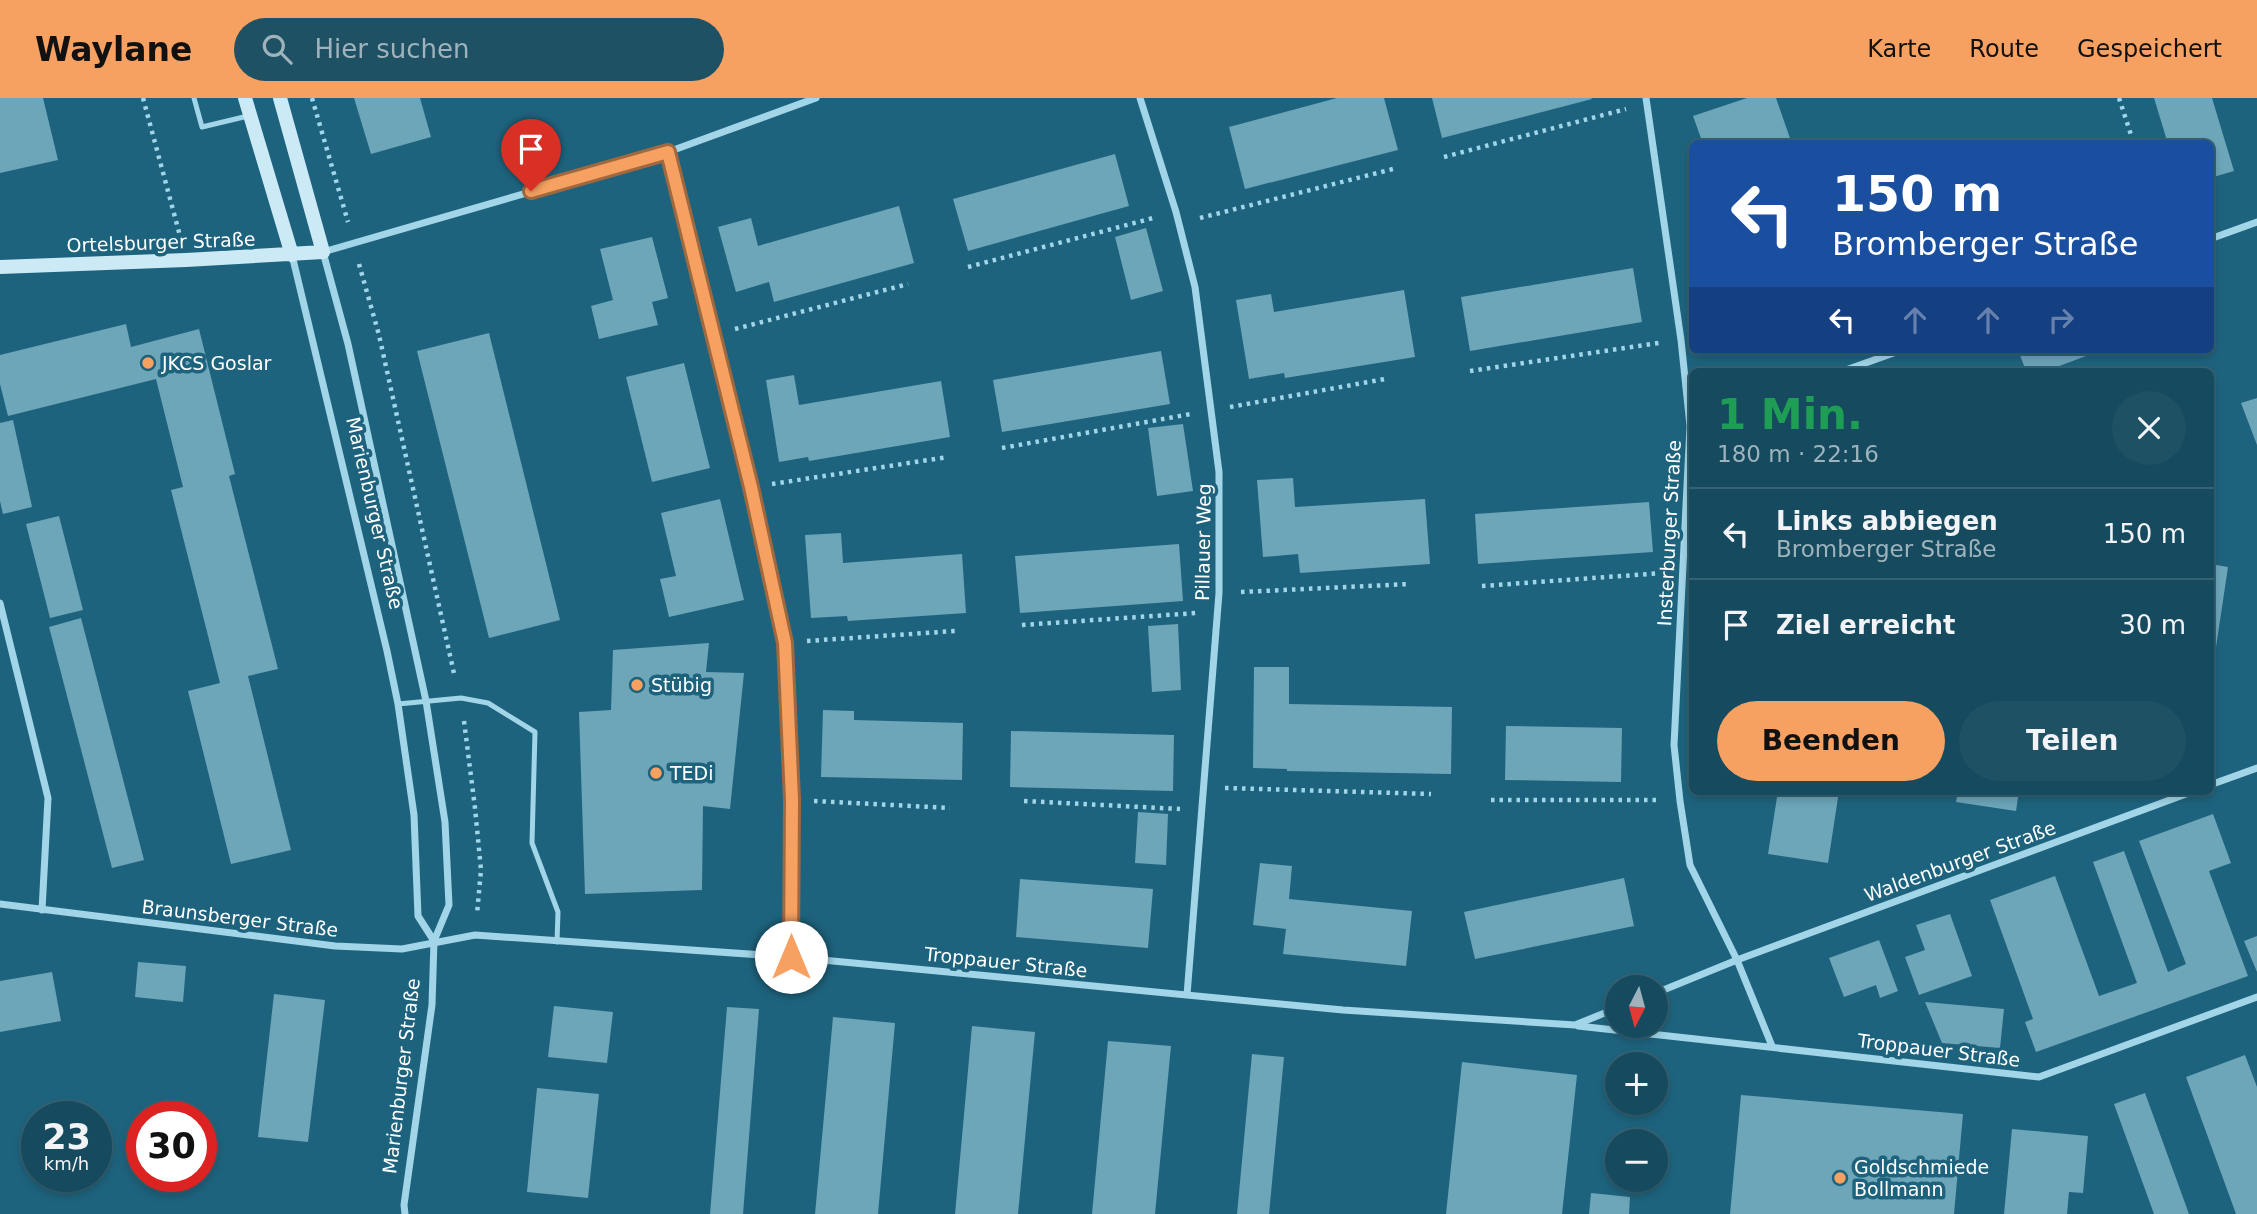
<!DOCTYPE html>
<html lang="de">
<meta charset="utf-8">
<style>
:root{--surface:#164a5e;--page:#1f5164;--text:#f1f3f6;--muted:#9eb3bc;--line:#356273;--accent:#f6a061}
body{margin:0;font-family:"DejaVu Sans",sans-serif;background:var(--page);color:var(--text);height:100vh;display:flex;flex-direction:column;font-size:26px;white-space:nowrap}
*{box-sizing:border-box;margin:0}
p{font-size:23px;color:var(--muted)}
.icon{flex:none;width:38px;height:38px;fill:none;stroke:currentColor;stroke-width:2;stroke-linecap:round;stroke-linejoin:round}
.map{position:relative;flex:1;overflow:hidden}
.side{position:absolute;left:1689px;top:270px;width:525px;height:427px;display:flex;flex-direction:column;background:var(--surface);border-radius:10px;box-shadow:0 4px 10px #0003,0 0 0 2px var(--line)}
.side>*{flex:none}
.banner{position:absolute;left:1689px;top:42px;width:525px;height:214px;border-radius:10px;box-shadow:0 4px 10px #0003,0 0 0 2px var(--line);background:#1a4fa0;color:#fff;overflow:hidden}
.needle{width:46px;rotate:186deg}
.fabs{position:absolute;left:1605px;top:877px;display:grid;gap:14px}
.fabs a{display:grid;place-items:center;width:63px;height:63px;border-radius:50%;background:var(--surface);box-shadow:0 4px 10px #0003,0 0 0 2px var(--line);font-size:35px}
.speed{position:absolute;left:21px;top:1003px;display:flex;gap:14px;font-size:35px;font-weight:700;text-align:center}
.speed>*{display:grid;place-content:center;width:91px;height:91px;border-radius:50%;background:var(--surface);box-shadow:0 4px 10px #0003,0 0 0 2px var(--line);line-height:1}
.speed small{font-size:18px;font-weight:400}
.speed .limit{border:10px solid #d22;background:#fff;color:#111}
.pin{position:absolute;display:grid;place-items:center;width:60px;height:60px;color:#fff;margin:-72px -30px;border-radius:50% 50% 50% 0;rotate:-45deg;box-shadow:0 0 7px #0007}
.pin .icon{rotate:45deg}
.me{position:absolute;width:77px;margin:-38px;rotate:0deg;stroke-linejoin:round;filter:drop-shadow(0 0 5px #0008)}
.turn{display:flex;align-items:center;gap:24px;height:147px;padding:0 28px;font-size:32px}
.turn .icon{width:91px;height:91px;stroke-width:2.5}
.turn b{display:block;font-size:49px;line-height:60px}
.lanes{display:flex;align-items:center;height:66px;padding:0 28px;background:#0003;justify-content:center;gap:35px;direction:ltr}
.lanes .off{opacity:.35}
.round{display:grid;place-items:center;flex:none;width:74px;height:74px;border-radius:37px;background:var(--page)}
.overview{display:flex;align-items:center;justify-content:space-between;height:119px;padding:0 28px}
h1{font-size:42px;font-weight:800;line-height:52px;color:#1e9e55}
.action{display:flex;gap:14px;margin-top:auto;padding:14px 28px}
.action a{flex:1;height:80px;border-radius:42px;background:var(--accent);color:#111;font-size:28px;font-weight:800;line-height:80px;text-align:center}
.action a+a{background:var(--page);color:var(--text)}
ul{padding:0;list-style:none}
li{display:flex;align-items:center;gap:21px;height:91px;padding:0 28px;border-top:2px solid var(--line)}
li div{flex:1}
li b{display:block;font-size:26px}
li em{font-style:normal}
header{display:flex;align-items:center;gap:42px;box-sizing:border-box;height:98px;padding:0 35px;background:var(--accent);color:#111}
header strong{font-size:33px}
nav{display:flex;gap:38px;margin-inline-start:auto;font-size:24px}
.search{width:490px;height:63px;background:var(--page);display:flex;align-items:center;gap:18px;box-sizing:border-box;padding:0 24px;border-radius:38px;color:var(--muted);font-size:26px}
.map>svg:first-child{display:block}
.building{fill:#6da5b9}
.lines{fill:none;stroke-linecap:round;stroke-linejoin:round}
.path{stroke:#a1d5e7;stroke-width:4.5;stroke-dasharray:3.5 5;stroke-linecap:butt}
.lane{stroke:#a1d5e7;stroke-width:5}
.street{stroke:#a1d5e7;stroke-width:7}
.secondary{stroke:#cceaf6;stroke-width:14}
.route-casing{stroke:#a0683f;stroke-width:18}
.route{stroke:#f6a061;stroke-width:12}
.poi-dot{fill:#f6a061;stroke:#1e637d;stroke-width:2.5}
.labels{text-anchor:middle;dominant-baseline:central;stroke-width:7;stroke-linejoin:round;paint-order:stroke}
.street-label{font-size:19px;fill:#fff;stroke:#1e637d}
.poi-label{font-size:19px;fill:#fff;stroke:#1e637d;text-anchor:start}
</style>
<header>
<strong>Waylane</strong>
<div class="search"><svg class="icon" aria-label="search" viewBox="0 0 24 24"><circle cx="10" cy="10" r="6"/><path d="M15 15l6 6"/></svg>Hier suchen</div>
<nav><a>Karte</a><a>Route</a><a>Gespeichert</a></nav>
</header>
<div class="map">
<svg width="2257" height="1116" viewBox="0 0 2257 1116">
<rect width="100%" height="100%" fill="#1e637d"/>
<path class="building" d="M0,0H43L58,62L0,75Z
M354,0H420L431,39L371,56Z
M1337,0H1384L1398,52L1245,91L1229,29Z
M1432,0H1591L1592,1L1442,40Z
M1747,0H1776L1792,46H1703L1693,18Z
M2154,0H2212L2234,73L2210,80V46H2168Z
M1115,56L1129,108L968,153L953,101Z
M899,108L914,165L774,204L769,184L736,194L718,129L751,120L758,148Z
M1146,130L1163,193L1131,202L1115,139Z
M652,139L668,200L652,204L658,227L599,241L591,208L613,202L600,151Z
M1633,170L1642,224L1470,253L1461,199Z
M1404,192L1415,259L1285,280L1284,275L1249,281L1236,202L1271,196L1274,214Z
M126,226L131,249L199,231L235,376L229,378L278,571L248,578L291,752L231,766L188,593L220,585L171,392L183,389L156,281L8,318L0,286V257Z
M489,235L560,522L489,540L417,253Z
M2018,252H2102L2046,273H2026Z
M1161,253L1170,306L1002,334L993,282Z
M684,265L710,370L652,384L626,279Z
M794,277L799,307L941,283L950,339L809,363L808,359L779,364L766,282Z
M2257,300V347L2241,305Z
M13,322L32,409L3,416L0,403V325Z
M1183,326L1193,393L1157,398L1148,330Z
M1293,380L1295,409L1425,401L1430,466L1300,475L1298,456L1263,459L1257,382Z
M720,401L744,502L669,519L660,481L676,478L661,415Z
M1649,404L1653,454L1478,466L1475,416Z
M59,418L83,512L50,520L26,426Z
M841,435L843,465L962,456L966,515L848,523L847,518L811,520L805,437Z
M1179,446L1183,503L1020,515L1015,458Z
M2210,466L2228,469L2212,576H2210Z
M81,520L144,762L112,770L49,529Z
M1178,526L1181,592L1152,594L1148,528Z
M709,545L706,574L744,575L730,711L703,708L702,792L585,796L579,614L611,612L613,552Z
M1254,569H1289V606L1452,609L1451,676L1287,673V671L1253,670Z
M823,612L854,613V622L963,625L962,682L821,679Z
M1506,628L1622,630L1621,684L1505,682Z
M1011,633L1174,637L1173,693L1010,689Z
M1778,693H1839L1828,765L1768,756Z
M1958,693H2019L2016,713L1956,704Z
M1138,714L1168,716L1166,767L1135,765Z
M2213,716L2231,765L2209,773L2248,878L2036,954L2025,924L2033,921L1990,802L2055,778L2099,898L2137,885L2093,764L2124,753L2168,874L2186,866L2139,743Z
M1260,765L1292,768L1289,801L1412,813L1406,868L1283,856L1286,831L1253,827Z
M1624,780L1634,828L1475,861L1464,814Z
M1020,781L1153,791L1148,850L1016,839Z
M1950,816L1972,878L1919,897L1905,859L1925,852L1916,827Z
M2257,838V874L2244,843Z
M1879,842L1898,893L1880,900L1876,887L1844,899L1829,860Z
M138,864L186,868L183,904L135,899Z
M52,874L61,923L0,934V883Z
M274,896L325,902L308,1044L258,1039Z
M1925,904L2004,911L2000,950L1942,945Z
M554,908L613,914L607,965L548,959Z
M727,909L759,911L743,1116H710Z
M833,919L895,925L878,1116H815Z
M972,928L1035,934L1018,1116H955Z
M1108,943L1171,948L1155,1116H1092Z
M1252,956L1284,959L1269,1116H1237Z
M2245,957L2257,989V1116H2236L2186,979Z
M1462,964L1577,977L1562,1116H1446Z
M537,990L599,996L588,1100L527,1094Z
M2145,995L2189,1116H2154L2114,1006Z
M1741,997L1963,1016L1954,1116H1730Z
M2012,1031L2088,1038L2083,1095L2069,1094L2067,1116H2004Z
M1591,1095L1630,1099L1629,1116H1589Z"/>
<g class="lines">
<path class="path" d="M143,0L180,138
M312,0L348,124
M2119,0L2134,46
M1444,59L1626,11
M1200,120L1393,71
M359,166L379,237L455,580
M968,169L1157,119
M735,231L908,186
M1470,273L1659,245
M1230,309L1385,281
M1002,350L1191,316
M772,386L948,359
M1482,488L1663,475
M1241,494L1410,486
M1022,527L1196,515
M807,543L955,533
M464,623L475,710L481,772L477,816
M1225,690L1431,696
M1491,702H1658
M814,703L950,710
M1024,703L1180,711"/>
<path class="lane" d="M194,0L202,29L248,18
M398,606L461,600L488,605L535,634L532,745L558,814L557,844"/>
<path class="street" d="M1140,0L1176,114L1195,189L1219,374V495L1187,897
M1646,0L1681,242L1690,328L1674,647L1680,703L1690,767L1737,862L1772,948
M668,54L751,389L785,545L792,701L791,859
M2210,141L2257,124
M292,157L387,553L398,606L414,717L418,818L434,843
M1843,273L1902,252
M0,505L48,700L42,812
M2210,687L2257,670
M0,806L335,848L402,851L475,837L791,859L1343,912L1575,927L1617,910
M1656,895L1737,862L2194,693
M1578,928L2039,979L2257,899
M405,1116L404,1107L432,907L434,843L449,807L445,724L426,603L348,246L323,154L668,54L816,0"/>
<path class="secondary" d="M245,0L292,157
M0,169L186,162L323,154L280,0"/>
</g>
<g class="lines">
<defs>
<path id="route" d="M531,93L668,54L751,389L785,545L792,701L791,859"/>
</defs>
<use href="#route" class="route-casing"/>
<use href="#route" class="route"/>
</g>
<g class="poi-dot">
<circle cx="148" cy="265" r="7"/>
<circle cx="637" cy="587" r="7"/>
<circle cx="656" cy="675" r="7"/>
<circle cx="1840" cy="1080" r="7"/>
</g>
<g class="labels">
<g class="street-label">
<text transform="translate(161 144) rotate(-2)">Ortelsburger Straße</text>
<text transform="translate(375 415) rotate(77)">Marienburger Straße</text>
<text transform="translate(1669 435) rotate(-87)">Insterburger Straße</text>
<text transform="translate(1203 444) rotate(-89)">Pillauer Weg</text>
<text transform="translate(1960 763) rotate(-20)">Waldenburger Straße</text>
<text transform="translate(240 820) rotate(7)">Braunsberger Straße</text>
<text transform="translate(1006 864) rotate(6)">Troppauer Straße</text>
<text transform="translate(1939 952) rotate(7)">Troppauer Straße</text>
<text transform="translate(401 978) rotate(-83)">Marienburger Straße</text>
</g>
<g class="poi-label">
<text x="162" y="265">JKCS Goslar</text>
<text x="651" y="587">Stübig</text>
<text x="670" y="675">TEDi</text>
<text x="1854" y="1069">Goldschmiede<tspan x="1854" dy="22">Bollmann</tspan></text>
</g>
</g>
</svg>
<div class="fabs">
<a><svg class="needle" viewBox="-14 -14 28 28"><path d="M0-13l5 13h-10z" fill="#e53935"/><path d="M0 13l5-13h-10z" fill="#9eb3bc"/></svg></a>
<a>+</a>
<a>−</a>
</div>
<div class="speed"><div>23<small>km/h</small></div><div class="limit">30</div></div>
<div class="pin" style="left:531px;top:93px;background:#d93025"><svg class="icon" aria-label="arrive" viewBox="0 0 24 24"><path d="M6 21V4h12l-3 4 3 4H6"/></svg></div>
<svg class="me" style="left:791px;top:859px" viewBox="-20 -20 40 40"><circle r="19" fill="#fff"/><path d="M0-13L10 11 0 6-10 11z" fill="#f6a061"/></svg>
<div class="banner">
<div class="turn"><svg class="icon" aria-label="left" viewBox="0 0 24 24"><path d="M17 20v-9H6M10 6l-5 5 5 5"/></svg><div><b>150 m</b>Bromberger Straße</div></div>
<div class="lanes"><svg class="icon" aria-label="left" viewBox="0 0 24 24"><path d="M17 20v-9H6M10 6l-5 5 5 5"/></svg><svg class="icon off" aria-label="ahead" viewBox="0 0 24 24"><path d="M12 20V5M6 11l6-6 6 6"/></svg><svg class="icon off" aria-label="ahead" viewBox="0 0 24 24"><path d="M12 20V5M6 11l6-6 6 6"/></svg><svg class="icon off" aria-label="right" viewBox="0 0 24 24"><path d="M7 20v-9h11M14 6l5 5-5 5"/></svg></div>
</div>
<section class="side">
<div class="overview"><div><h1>1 Min.</h1><p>180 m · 22:16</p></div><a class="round"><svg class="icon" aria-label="close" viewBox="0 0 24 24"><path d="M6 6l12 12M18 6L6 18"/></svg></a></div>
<ul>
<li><svg class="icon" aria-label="left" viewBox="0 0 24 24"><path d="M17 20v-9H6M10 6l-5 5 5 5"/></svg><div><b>Links abbiegen</b><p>Bromberger Straße</p></div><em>150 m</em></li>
<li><svg class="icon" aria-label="arrive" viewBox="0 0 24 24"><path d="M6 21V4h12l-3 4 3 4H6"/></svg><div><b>Ziel erreicht</b></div><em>30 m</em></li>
</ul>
<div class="action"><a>Beenden</a><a>Teilen</a></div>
</section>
</div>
